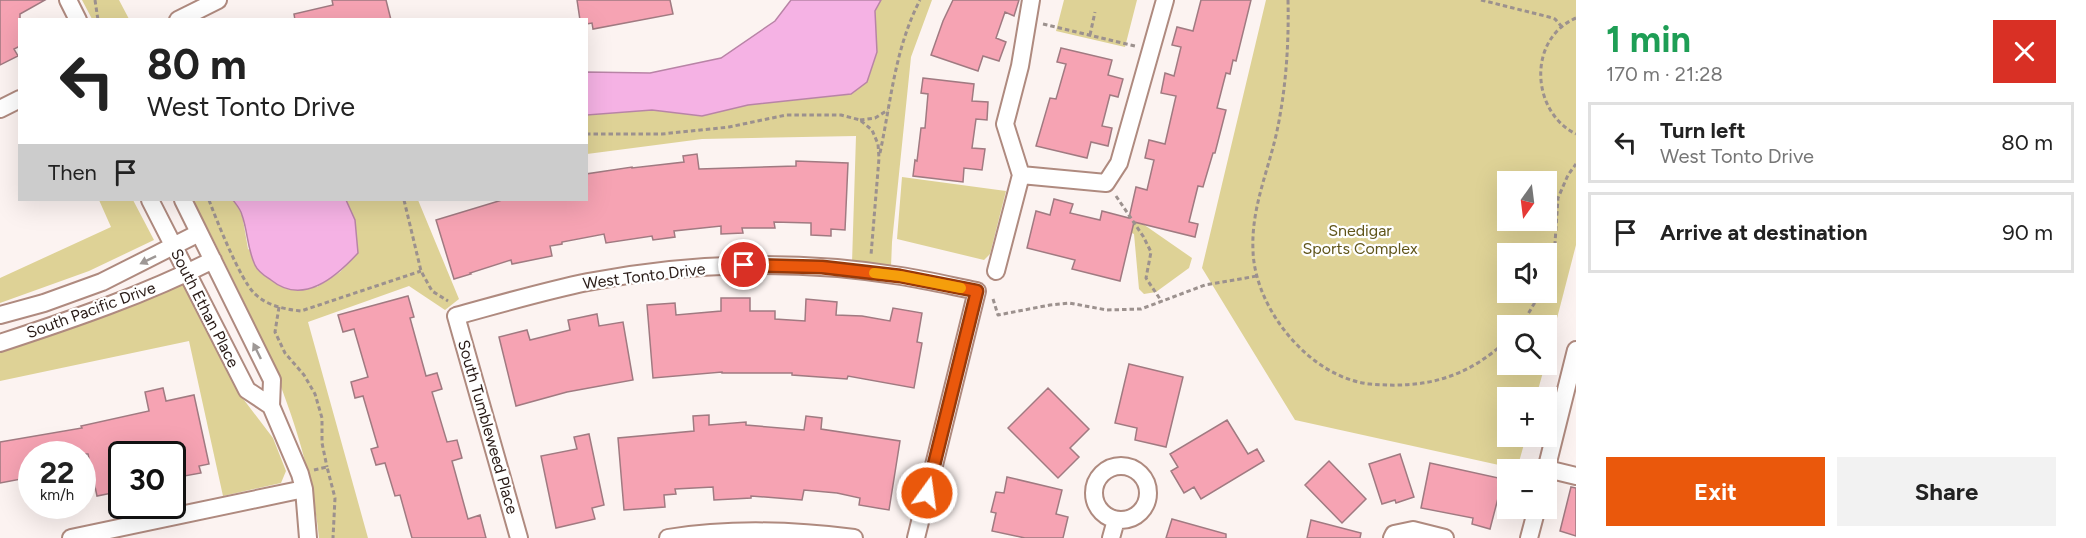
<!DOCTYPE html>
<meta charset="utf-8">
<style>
:root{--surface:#fff;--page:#f2f2f2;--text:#222;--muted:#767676;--line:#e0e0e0;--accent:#ea580c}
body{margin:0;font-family:Figtree,sans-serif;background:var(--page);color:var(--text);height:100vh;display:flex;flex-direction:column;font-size:22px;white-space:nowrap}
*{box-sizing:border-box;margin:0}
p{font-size:20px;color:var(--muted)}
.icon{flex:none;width:33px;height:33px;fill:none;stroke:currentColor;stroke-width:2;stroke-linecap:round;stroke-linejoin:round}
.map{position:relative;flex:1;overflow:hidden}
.side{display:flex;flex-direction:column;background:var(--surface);width:510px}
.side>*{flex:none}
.hud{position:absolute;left:18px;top:18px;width:570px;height:183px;border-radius:0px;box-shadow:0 6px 24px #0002;background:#fff;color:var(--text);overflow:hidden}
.needle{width:39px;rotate:194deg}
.controls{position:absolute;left:1497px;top:171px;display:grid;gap:12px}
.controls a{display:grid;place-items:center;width:60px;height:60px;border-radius:0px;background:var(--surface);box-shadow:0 6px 24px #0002;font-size:30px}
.speed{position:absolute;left:18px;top:441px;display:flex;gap:12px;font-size:30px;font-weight:700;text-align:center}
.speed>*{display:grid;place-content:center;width:78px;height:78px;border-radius:50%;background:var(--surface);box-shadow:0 6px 24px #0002;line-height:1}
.speed small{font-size:15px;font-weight:400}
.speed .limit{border:3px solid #111;border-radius:9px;background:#fff;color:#111}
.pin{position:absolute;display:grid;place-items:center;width:51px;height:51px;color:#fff;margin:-26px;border:3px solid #fff;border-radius:50%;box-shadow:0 2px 6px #0007}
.me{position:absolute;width:66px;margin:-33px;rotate:14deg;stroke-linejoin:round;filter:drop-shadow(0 0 4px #0008)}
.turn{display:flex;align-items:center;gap:21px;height:126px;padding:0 30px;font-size:27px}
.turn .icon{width:78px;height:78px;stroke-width:2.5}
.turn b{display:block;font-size:42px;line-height:51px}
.then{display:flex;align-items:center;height:57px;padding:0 30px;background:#0003;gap:12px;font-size:22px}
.round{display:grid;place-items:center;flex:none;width:63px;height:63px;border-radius:0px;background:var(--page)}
.head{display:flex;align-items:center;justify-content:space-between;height:102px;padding:0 30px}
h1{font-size:36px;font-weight:700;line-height:45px;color:#1e9e55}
.action{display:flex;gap:12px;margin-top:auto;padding:12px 30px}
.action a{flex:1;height:69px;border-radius:0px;background:var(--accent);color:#fff;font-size:24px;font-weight:700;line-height:69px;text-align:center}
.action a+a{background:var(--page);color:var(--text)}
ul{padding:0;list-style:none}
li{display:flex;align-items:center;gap:18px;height:81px;margin:0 12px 9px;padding:0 18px;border:3px solid var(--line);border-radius:0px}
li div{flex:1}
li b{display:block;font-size:22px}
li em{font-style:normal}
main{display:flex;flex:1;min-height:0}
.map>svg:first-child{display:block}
.green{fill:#ded296;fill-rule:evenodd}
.water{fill:#f5b2e4;stroke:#b884a6;stroke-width:1.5}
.building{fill:#f6a3b3;stroke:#a07a81;stroke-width:1.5}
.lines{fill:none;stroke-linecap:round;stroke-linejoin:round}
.minor-casing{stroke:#af8a7f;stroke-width:20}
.path{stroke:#9c918e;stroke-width:3;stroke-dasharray:4.5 3;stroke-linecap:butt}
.minor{stroke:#fff;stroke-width:16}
.oneway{fill:#9e9896}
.route-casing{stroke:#983908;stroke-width:15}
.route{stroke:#ea580c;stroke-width:10}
.slow{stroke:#f59e0b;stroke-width:10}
.labels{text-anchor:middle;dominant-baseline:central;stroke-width:4.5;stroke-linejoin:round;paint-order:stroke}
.park-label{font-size:16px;fill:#60551a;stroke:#fff}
.street-label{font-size:16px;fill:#281a16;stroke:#fff}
</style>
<main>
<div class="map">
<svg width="1576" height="538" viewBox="0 0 1576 538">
<rect width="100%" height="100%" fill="#fcf3f1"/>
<path class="green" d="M82,0H119L129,19H92Z
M881,0H932L911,57L892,242L891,267L852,263L856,136L702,139L587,154V115L652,110L702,116L748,105L851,94L875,36V11Z
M1064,0H1137L1125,47L1056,31Z
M1266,0H1576V245L1547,357L1546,326H1508V364L1545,365L1536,397L1508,398V436L1526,437L1517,469L1295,420L1202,268ZM1508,182H1546V220H1508ZM1508,254H1546V292H1508Z
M902,177L1006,191L990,254L984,260L897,239Z
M99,200H133L154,240L89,271L0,303V278L111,227Z
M193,200H233L242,214L248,249L317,287L340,272L358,253L355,220L346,200H418L459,299L445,310L409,286L308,322L368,538H319C307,418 247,306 193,200Z
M1130,215L1192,258L1189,268L1156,292L1144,294L1139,289L1134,234L1127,231Z
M181,281L241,396L273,438L286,471L281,483L223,496L189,341L0,381V348Z"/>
<path class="water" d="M791,0H881L875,11L877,52L867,82L851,94L748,105L702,116L652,110L587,115V72L650,73L721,58L775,21Z
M233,200H346L355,220L358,253C336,277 303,306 271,280C265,276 258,272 255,265C247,248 248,232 242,215C241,210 236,204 233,200Z"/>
<path class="building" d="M0,0H45L20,14V46L14,49L18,56L0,65Z
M332,0H386L391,20H295L294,14L333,5Z
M577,0H670L673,14L593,29L592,23L586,24V20H580Z
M953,0H1019L1014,16L1005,12L996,38L1006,42L999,61L983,56L978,71L931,55L943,21Z
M1201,0H1251L1236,61L1233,60L1230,74L1226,73L1217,108L1226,110L1215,153H1213L1203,187L1198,186L1189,222L1198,224L1195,237L1134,222L1120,281L1072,269L1075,260L1027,248L1036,211L1050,215L1054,199L1073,204L1070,213L1100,220L1102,211L1129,218L1136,187L1147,190L1154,160L1145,158L1149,140L1165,144L1176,96L1161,93L1165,73L1174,76L1181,47L1172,45L1177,27L1193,31Z
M1061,48L1112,60L1108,75L1123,79L1118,97L1110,95L1102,126L1112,128L1108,146L1091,142L1087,158L1036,146L1050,98L1056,99L1066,64L1057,62Z
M923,78L974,84L972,101L988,102L987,120L976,119L972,148L985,149L982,170L964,168L963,182L913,176L915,160L917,161L921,128H925L928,94L921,93Z
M697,154L699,169L796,166V161L848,163L845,230L831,229V236L811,235V223L774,222L775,228H742L743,233L721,234V226L674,231L675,237L653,240L652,236L606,243L604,234L562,242V244L550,246L552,256L512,264L511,260L470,273L471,274L454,279L436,220L502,200H586V174L632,167V168L684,162L683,156Z
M408,296L414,317L410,318L426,376L437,373L442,389L432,392L447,442L457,440L462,458L452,461L468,519L480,515L486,538H412L400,495L395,496L385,463L376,465L371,449L378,447L363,396L355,398L351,382L368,377L354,329L343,332L338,315Z
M721,298H750V311H775V319L805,321L806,299L837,302L836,315L862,316L890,321L893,308L922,313L917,342L922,343L914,388L848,376L847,379L792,375V373H722V372L653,378L647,305L675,303L676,315L721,311Z
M597,314L599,326L623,322L633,380L567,392L516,406L499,337L527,330L530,340L570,330L568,320Z
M1129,364L1183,377L1166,447L1135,440L1137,428L1115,423Z
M163,388L166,401L194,395L209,464L199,466L201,473L179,477L176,467L172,468V454H122V491L97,496L88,454H32V477L0,483V442L82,428L81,426L149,411L145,392Z
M1048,388L1089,429L1070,448L1079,457L1058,478L1008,428Z
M709,415V425L746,422V425L804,430L806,416L822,418L821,429L900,441L889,510L859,505L860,498L837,493L804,490L802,500L751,496V498L714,500L713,487L675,489L676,494L664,495L665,507L624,510L618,438L694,431L693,416Z
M1227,420L1248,454L1257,449L1264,461L1201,499L1194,487L1184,493L1171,471L1178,467L1170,454Z
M589,434L604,505L592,508L595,519L556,528L541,456L577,449L574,437Z
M1400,454L1414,497L1396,503L1395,500L1382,504L1369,464Z
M1329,461L1366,499L1342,523L1305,485Z
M1430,463L1503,479L1490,529L1472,524L1473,518L1421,508Z
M1007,477L1062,490L1056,514L1068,517L1063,538H1025L992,531L996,513L991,512L996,492L1004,493Z
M1571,487L1576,488V536L1560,531Z
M1172,519L1226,534V538H1166Z
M1311,520L1361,533L1360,538H1307Z"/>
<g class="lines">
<defs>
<path id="minor" d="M68,0L78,20
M178,20L218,0
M0,109L20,99
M1021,175L1106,183L1119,163L1165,0
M1021,175L1005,124L1020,66L1031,0
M150,200L247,390L271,406
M183,200L272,380L271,406L300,474L304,489L308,538
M996,271L1021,175
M0,315L44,303L102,282L199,233
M0,343C73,319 144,295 213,260
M1094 493a27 27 0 1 1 54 0a27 27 0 1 1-54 0Z
M1547,469L1576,476
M1546,470L1576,350
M71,538L304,489
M519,538L456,316C500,304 544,291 588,282C690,262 799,259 901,276C926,280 952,286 977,291L916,538
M668,538C730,528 792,530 854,538
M1111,538L1116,520
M1392,538L1394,534L1413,530L1445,538
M1529,538L1537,508"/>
</defs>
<use href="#minor" class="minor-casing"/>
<path class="path" d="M95,0L98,20
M1288,0C1289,44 1286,88 1277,131C1268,172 1251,208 1253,251C1255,310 1311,378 1370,384C1425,389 1468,378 1508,339
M1481,0L1549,17L1555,19L1562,27
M1576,18C1527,39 1531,112 1576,134
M1043,24L1135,46
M1090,35L1095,12
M860,120L875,118L888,110
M586,134H662L729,127L786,115H841L860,120L872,130L878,144L879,158L871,255
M880,153C891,101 895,48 920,0
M1116,196L1143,236L1151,252L1146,278L1162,302
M209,200C216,219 240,279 254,293C267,306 284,309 301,311L421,271
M404,200L421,271L432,291L448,301
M1546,282L1555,243L1558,198L1568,175L1576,164
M993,299L998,315L1050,305L1069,303L1107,310L1141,309L1205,285L1257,276
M279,307L275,332L285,353L304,375L315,394L322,418V443L327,467
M1521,326L1541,292
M314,470L327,467L335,498L333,538"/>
<use href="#minor" class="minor"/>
</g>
<defs><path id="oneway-solid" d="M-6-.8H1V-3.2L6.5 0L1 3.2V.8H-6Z" transform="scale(1.5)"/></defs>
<g class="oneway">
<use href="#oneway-solid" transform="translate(148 260) rotate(154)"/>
<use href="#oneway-solid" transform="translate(257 351) rotate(-116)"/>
</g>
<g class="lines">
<defs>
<path id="route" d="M744,265L822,267L900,276L977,291L927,493"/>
</defs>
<use href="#route" class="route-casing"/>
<use href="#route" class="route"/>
<path class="slow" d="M874,273L900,276L961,288"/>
</g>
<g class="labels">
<g class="park-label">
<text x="1360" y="230">Snedigar<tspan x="1360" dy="18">Sports Complex</tspan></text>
</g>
<g class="street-label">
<text transform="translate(644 276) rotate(-7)">West Tonto Drive</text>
<text transform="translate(205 308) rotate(63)">South Ethan Place</text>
<text transform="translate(91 310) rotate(-20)">South Pacific Drive</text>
<text transform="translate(488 427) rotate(74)">South Tumbleweed Place</text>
</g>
</g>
</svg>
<div class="controls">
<a><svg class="needle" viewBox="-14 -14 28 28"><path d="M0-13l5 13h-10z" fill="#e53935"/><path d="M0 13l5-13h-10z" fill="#767676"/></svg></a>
<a><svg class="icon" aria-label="sound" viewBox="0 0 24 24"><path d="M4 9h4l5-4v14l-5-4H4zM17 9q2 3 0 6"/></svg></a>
<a><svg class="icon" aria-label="search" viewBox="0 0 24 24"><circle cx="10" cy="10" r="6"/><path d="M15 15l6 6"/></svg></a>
<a>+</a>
<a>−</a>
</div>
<div class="speed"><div>22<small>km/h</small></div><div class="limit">30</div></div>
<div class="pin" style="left:744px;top:265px;background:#d93025"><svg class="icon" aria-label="arrive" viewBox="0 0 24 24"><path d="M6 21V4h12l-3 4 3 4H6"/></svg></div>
<svg class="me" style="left:927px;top:493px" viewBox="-20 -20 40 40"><circle r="17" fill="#ea580c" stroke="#fff" stroke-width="3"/><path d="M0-11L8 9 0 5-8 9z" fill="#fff"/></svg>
<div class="hud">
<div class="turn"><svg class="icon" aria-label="left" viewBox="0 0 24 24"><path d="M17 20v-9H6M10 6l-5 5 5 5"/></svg><div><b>80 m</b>West Tonto Drive</div></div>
<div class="then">Then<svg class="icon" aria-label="arrive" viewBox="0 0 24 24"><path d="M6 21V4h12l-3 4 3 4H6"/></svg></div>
</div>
</div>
<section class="side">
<div class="head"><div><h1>1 min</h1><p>170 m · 21:28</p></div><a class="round" style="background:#d93025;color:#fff"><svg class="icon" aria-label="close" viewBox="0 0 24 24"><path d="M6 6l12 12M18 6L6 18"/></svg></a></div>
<ul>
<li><svg class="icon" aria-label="left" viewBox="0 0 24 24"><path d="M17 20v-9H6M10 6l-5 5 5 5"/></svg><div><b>Turn left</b><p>West Tonto Drive</p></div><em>80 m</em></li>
<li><svg class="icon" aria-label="arrive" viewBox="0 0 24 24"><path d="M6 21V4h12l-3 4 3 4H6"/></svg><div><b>Arrive at destination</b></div><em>90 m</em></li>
</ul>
<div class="action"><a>Exit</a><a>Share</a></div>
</section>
</main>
